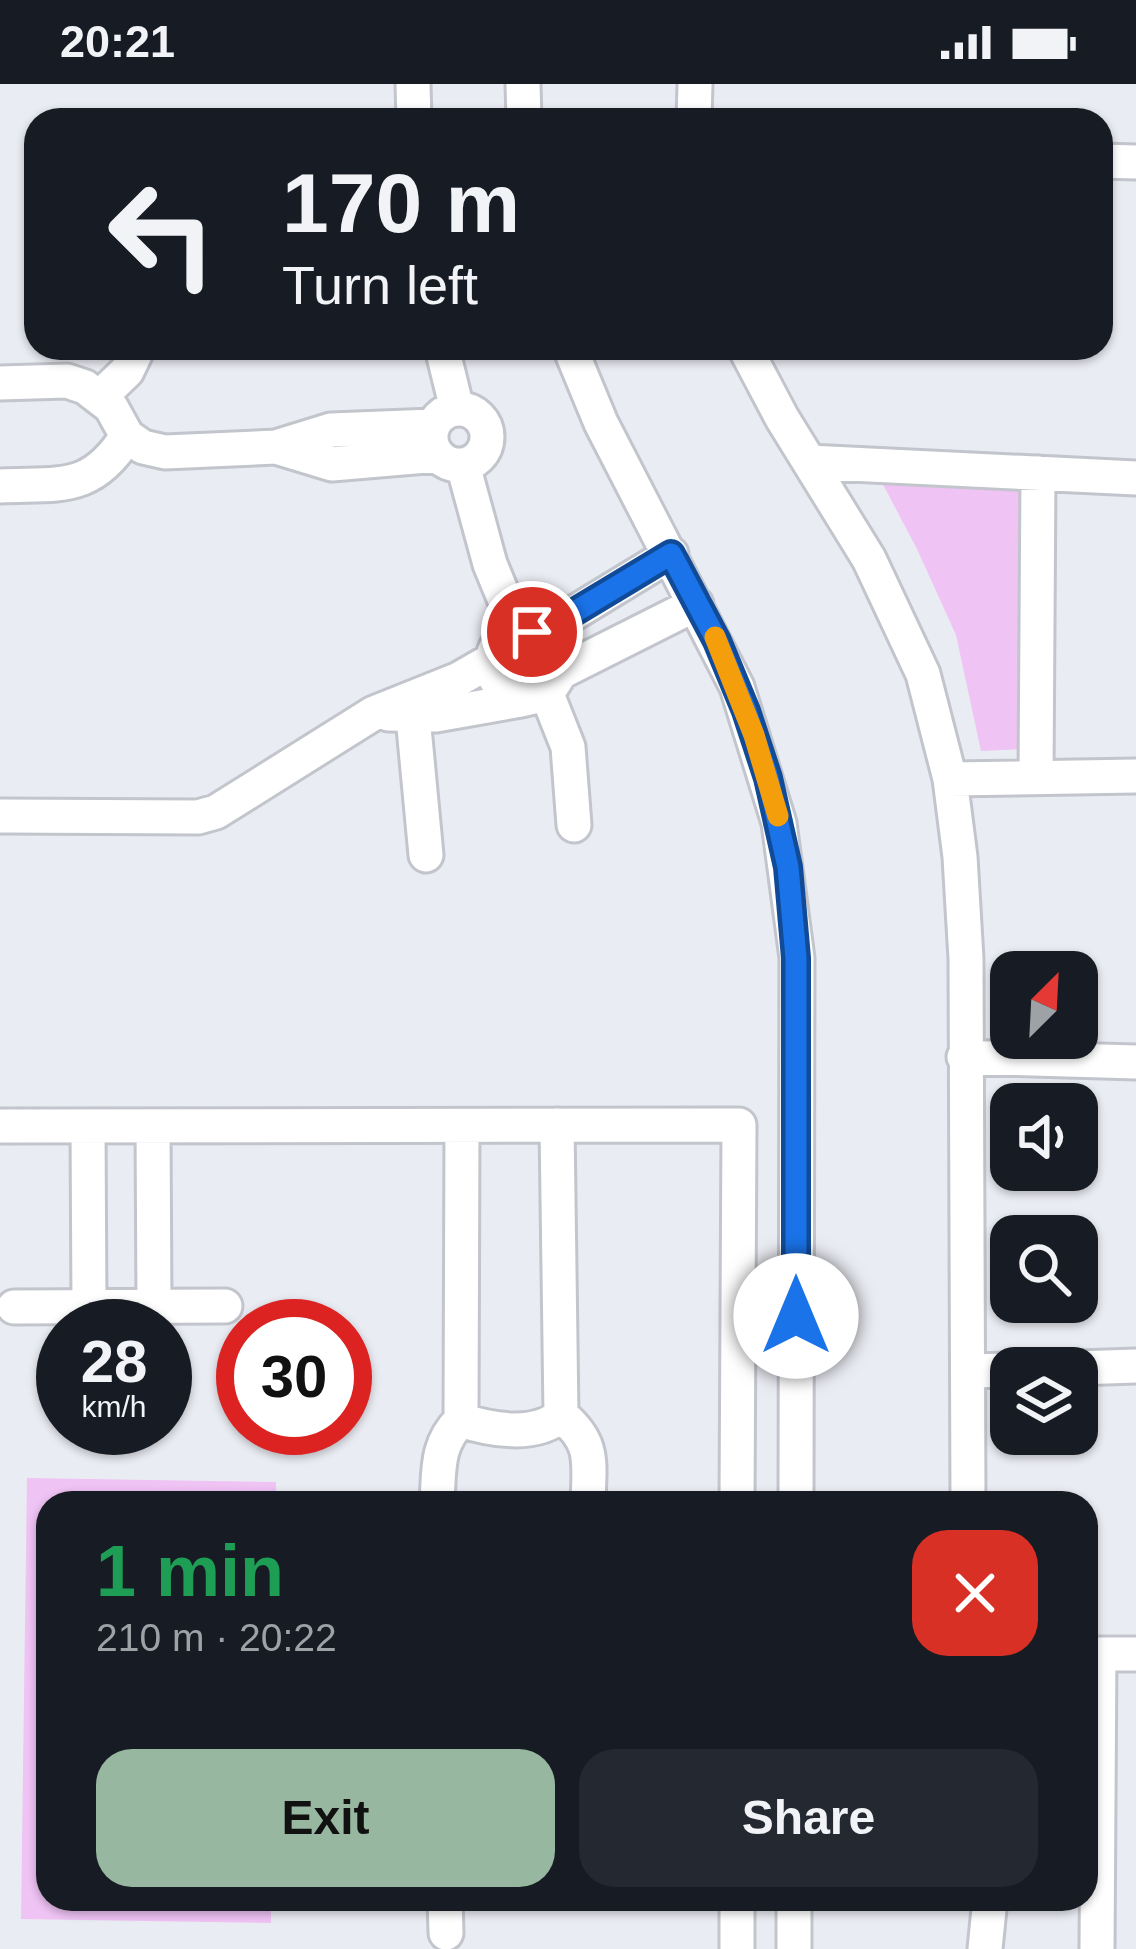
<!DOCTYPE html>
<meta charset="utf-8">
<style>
:root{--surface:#171b24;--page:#242831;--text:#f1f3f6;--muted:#9ea1a6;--accent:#97b7a0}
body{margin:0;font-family:Arial,sans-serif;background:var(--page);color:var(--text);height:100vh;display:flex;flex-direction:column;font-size:45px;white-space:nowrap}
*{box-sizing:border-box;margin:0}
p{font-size:39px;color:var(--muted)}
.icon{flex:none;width:66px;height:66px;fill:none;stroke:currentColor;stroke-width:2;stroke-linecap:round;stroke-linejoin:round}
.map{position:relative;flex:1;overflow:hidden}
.side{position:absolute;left:36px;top:1407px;width:1062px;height:420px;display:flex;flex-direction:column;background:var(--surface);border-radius:36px;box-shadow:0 3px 9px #0004}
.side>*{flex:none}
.guide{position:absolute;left:24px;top:24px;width:1089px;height:252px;border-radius:36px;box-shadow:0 3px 9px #0004;background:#171b24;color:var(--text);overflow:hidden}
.needle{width:78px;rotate:24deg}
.buttons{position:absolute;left:990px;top:867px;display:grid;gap:24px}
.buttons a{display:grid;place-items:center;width:108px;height:108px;border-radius:24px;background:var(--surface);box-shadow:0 3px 9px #0004;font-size:60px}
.speed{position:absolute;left:36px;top:1215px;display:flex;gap:24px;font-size:60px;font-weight:700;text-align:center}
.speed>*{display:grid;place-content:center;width:156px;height:156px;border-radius:50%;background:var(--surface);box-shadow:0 3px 9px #0004;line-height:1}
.speed small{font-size:30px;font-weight:400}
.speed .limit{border:18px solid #d22;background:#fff;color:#111}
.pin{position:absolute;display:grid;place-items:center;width:102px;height:102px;color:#fff;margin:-51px;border:6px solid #fff;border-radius:50%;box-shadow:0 3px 12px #0007}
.me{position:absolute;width:132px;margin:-66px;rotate:0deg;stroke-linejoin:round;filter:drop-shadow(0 0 9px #0008)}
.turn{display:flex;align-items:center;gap:42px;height:252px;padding:0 60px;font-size:54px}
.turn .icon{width:156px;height:156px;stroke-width:2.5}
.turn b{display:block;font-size:84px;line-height:102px}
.round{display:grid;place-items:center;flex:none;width:126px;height:126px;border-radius:36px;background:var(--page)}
.overview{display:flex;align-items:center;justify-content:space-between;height:204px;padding:0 60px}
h1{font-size:72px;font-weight:600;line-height:90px;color:#1e9e55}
.primary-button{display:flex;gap:24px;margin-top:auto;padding:24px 60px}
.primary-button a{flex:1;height:138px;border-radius:36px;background:var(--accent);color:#111;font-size:48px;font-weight:600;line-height:138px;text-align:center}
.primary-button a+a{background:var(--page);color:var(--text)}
.status{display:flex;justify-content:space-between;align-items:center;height:84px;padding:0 60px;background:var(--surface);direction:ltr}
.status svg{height:33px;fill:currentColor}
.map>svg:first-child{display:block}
.green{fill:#efc3f4}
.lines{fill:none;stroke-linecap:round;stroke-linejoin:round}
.minor-casing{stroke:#c3c5cc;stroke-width:39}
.minor{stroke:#fff;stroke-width:33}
.route-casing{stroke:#114b97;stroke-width:30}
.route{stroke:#1a73e8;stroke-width:21}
.slow{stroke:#f59e0b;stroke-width:21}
</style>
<div class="status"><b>20:21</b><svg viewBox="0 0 49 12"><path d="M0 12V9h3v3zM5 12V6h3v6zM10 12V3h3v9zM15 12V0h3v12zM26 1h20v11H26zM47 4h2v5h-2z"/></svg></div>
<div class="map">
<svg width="1136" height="1865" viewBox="0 0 1136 1865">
<rect width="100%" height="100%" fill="#eaecf3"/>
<path class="green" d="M878,391L1020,402L1022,665L981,667L956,551L917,465Z
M27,1394L276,1398V1419H48V1815H271V1839L21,1835Z"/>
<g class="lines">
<defs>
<path id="minor" d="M413,0L414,36
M523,0L524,36
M694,36L695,0
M1101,77L1136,78
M442,264L457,325
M570,264L601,339L737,603L779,739L797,874L796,1419
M745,264L782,334L869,475L923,590L950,695L960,773L966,875L968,1419
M0,299L67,297L85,303L111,323L127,352L143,363L165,368L276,363L331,346L433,342
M101,312L127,287L138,264
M431 353a28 28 0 1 1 56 0a28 28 0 1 1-56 0Z
M276,363L332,380L438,371
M809,378L1136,394
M463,381L490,480L518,548
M0,402C60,399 91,409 127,352
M538,551L554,562L561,588L547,610L521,616C472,597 490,537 538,551L671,470
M561,588L696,520
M547,610L568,663L574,741
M388,630L436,631L521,616
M413,633L426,771
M1036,693L1038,389
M950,695L1136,692
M0,732L198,733L216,728L374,629L459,595L492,576
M964,973L1136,978
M557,1041L561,1331C595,1359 589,1378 588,1419
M0,1042L739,1041L737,1419
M88,1042L89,1223
M153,1042L154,1222
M14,1223L225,1222
M1077,1284L1136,1282
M969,1287L1011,1286
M461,1336C491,1346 536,1354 561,1331
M437,1419C439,1386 436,1360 461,1336L462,1042
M1086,1570H1136
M445,1815L446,1849
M737,1815V1865
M794,1865V1815
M985,1865L990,1815
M1097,1865L1099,1570"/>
</defs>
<use href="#minor" class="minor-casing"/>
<use href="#minor" class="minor"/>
</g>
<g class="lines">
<defs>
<path id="route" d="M532,548L538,550L671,470L717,557L746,627L768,694L788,783L796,874V1232"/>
</defs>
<use href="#route" class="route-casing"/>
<use href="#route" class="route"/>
<path class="slow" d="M715,553L754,651L778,732"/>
</g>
</svg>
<div class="buttons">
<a><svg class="needle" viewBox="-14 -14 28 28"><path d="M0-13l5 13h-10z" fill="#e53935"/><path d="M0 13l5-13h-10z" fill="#9ea1a6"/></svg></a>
<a><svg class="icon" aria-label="sound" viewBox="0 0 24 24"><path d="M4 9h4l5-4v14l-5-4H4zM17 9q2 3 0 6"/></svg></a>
<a><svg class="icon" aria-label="search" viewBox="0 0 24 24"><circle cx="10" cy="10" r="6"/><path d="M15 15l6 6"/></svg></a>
<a><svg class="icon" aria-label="layers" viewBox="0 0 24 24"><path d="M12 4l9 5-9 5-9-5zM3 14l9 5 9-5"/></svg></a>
</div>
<div class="speed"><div>28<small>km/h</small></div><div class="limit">30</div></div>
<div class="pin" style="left:532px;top:548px;background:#d93025"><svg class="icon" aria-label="arrive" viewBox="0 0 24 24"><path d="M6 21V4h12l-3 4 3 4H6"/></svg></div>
<svg class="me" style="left:796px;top:1232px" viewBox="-20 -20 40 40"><circle r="19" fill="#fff"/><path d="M0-13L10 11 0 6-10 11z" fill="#1a73e8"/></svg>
<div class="guide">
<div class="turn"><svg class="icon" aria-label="left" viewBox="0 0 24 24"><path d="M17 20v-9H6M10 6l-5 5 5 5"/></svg><div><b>170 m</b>Turn left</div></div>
</div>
<section class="side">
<div class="overview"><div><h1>1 min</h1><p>210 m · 20:22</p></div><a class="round" style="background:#d93025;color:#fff"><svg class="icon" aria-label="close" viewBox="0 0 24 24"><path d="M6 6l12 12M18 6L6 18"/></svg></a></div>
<div class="primary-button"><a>Exit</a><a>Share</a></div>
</section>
</div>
